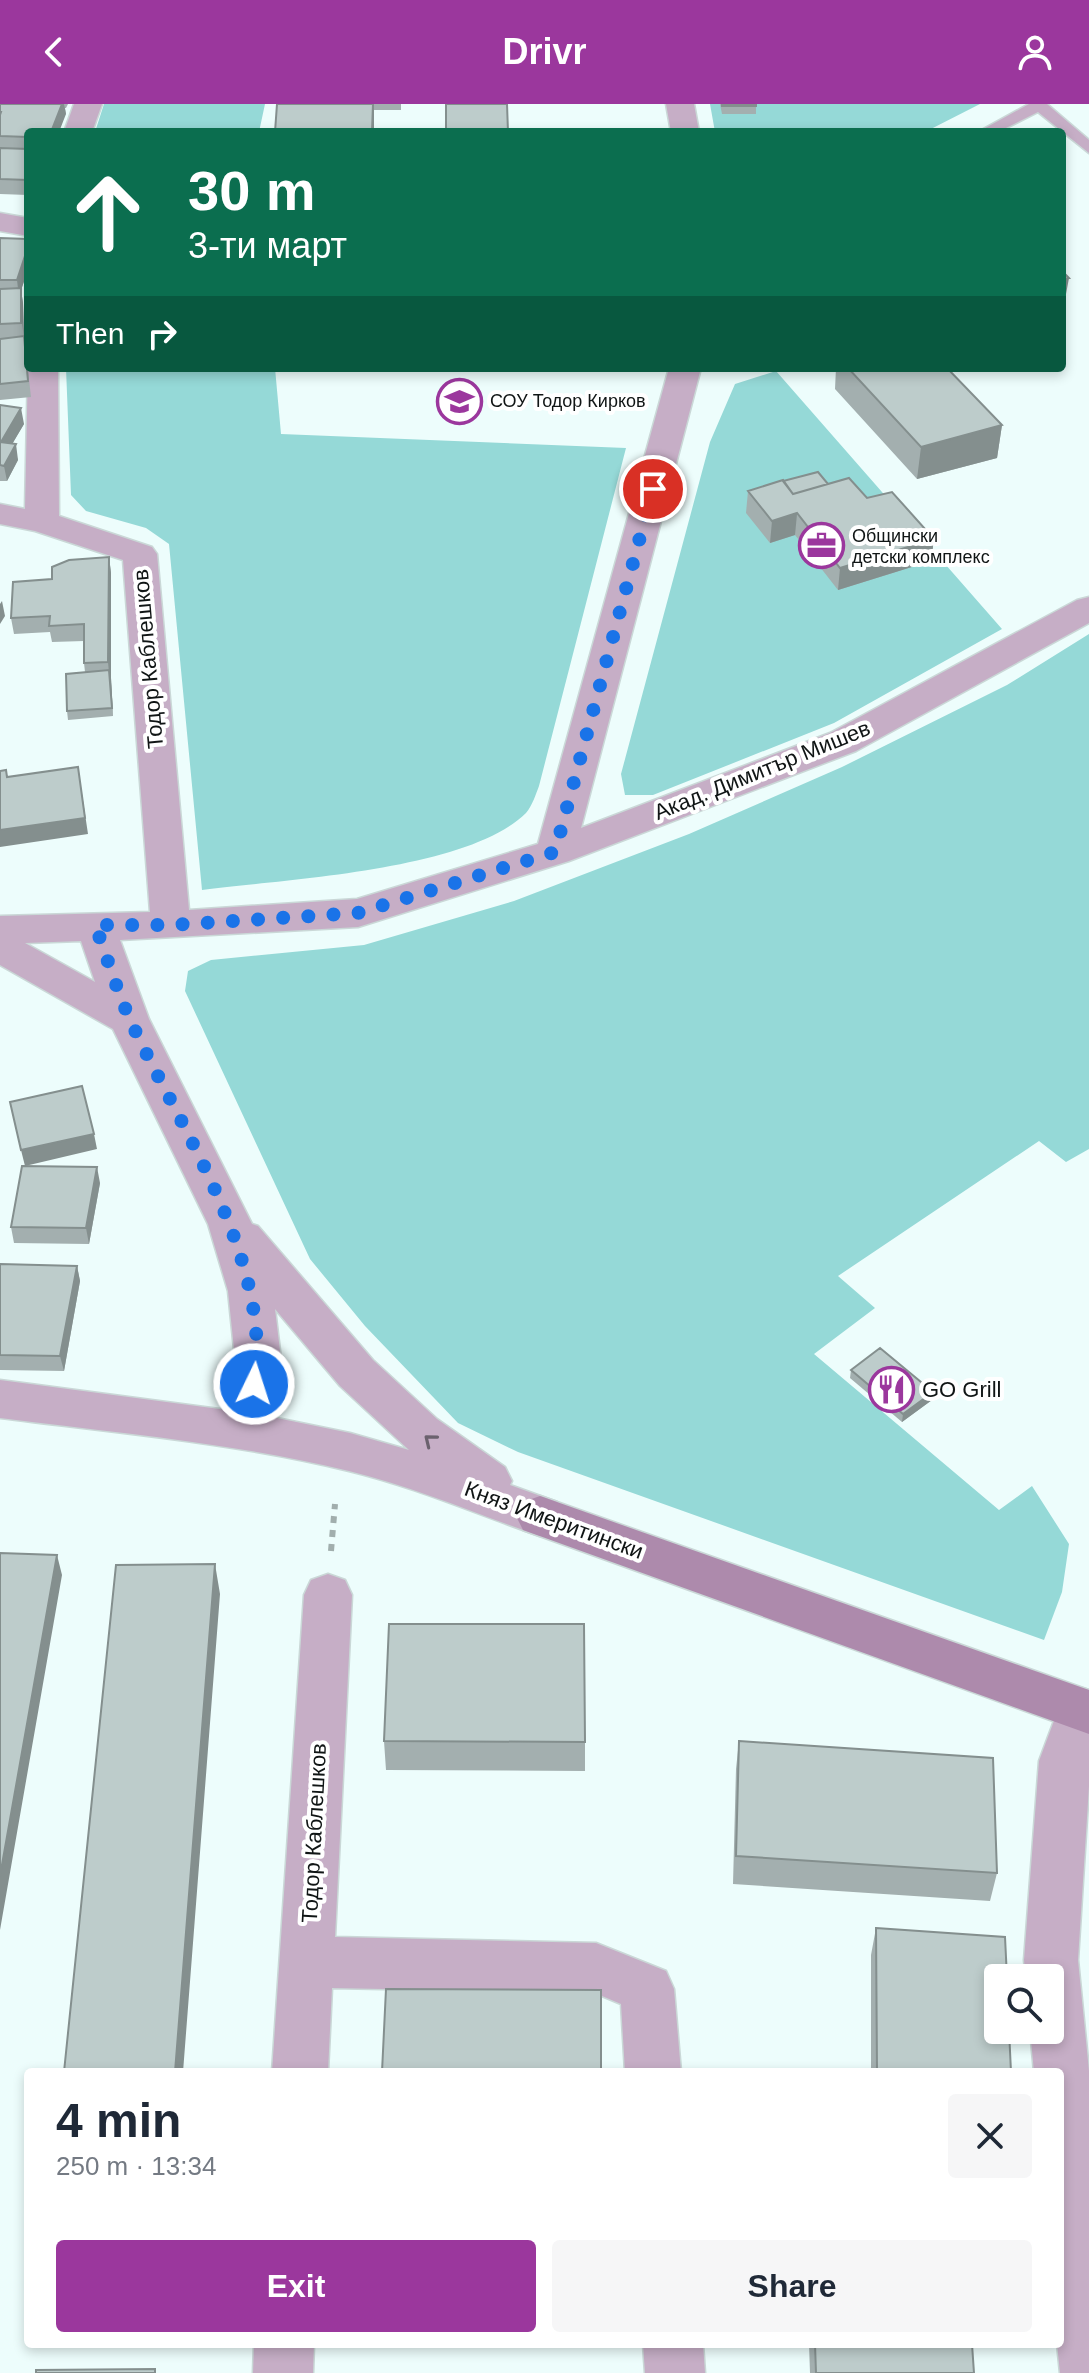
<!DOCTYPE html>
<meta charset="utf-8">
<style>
:root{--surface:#fff;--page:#f6f6f7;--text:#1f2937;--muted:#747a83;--accent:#9b379d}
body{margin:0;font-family:Arial,sans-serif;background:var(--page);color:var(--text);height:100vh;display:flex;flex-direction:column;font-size:30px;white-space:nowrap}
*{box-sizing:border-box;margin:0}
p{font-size:26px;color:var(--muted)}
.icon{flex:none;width:44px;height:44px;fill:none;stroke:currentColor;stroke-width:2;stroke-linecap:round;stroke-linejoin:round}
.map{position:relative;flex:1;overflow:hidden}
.drawer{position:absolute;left:24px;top:1964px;width:1040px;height:280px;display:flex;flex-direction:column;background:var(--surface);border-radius:8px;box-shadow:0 4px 12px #0003}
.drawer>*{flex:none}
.hud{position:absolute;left:24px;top:24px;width:1042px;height:244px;border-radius:8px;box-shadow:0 4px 12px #0003;background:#0b6e4f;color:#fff;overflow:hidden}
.tools{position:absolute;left:984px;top:1860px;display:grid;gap:16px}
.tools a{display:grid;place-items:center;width:80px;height:80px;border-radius:8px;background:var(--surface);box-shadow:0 4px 12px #0003;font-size:40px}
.pin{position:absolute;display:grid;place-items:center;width:68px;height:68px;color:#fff;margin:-34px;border:4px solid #fff;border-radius:50%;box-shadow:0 2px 8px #0007}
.me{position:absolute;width:88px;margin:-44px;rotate:4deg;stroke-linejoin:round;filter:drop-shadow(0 0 6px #0008)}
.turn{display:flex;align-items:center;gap:28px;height:168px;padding:0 32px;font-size:36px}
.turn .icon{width:104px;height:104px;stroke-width:2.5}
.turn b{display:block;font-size:56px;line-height:68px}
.then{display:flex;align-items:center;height:76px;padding:0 32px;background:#0003;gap:16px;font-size:30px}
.round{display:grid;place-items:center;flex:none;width:84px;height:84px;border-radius:8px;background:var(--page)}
.head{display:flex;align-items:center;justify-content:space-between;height:136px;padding:0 32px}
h1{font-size:48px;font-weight:800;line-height:60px}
.cta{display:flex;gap:16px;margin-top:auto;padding:16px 32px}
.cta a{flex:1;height:92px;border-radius:8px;background:var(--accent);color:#fff;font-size:32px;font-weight:800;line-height:92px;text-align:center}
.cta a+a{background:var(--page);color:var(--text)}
header{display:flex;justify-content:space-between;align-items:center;height:104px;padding:0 32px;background:var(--accent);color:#fff;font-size:36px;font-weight:800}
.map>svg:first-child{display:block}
.green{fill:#95d9d7}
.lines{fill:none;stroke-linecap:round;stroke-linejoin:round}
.lane-casing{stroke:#cad8d7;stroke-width:3}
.street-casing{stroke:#cad8d7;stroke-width:3}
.secondary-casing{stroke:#cad8d7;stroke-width:3}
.path{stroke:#a1aead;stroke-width:6;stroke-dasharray:7 7;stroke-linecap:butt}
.lane{fill:#c6aec6;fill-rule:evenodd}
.street{fill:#c6aec6;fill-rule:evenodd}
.secondary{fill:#ad8aac;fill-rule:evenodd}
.wall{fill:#a3afaf}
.shaded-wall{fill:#848f8e}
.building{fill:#bdcccb;stroke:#848f8e;stroke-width:2}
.oneway{stroke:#6b626e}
.route{stroke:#1a73e8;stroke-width:14;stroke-dasharray:0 25.2}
.labels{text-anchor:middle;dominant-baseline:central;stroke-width:8;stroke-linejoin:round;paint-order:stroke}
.far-poi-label{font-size:18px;fill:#101515;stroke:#fff;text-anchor:start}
.street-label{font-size:22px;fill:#101515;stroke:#fff}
.poi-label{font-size:22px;fill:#101515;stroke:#fff;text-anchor:start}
</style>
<header><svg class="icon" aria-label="back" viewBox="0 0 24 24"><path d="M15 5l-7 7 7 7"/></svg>Drivr<svg class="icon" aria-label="person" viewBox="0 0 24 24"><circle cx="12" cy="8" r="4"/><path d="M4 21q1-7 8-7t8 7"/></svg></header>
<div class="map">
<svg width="1089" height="2269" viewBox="0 0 1089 2269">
<rect width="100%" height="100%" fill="#edfdfc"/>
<path class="green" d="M104,0H265L259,28H95Z
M710,0H980L925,28H715Z
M66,264H275L281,330L626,344L539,682C536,690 532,702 526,709C467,767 285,775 202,786L169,440L146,424L86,407L71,391Z
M776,267L1002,525L834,619L653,691H625L621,670L710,338L735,280Z
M1089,530V1045L1066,1058L1039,1037L838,1172L875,1204L814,1250L999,1406L1032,1382L1069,1440L1062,1488L1044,1536L518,1348L458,1319L365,1222L310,1155L185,887L188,867L211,856L364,841L514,797L689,730L842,663L1007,581Z"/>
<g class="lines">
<defs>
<path id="lane" d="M1029,0H1047L1089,36V49L1038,8L998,28H978Z"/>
<path id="street" d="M74,0H102L92,28H64Z
M666,0H694L699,28H671Z
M0,109L28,114V132L0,127Z
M28,261V264H58L59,412L152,443L157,450L189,806L357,795L538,740L669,264H701L581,724L830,629L1077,496L1089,493V519L856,647L569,757L358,823L120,836L149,915L252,1120L258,1122L373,1256L437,1315L505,1363L512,1377L510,1381L557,1398L564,1412L557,1426L540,1432C476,1410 415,1383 349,1367C235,1339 117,1329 0,1314V1276L227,1306L235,1255L228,1187L208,1120L113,925L0,861V812L150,808L123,456L35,427L0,420V400L25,405ZM81,837L95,878L25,839ZM275,1205L340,1282L409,1346L350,1329L272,1313L281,1255Z
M328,1470L345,1476L352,1491L335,1833L596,1839L666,1867L674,1885L681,1968H625L621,1900L595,1889L332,1884L328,1968H272L304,1491L311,1476Z
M1082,1584L1089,1586V1682L1078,1856L1089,1967V2269H1060L1057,2240H1060V1968H1034L1030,1926H1050V1874H1026L1024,1856L1039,1657L1064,1590Z
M254,2240H314L313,2269H253Z
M643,2240H703L705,2269H645Z"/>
<path id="secondary" d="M540,1392L1089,1586V1630L523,1426L516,1412L523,1398Z"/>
</defs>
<use href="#lane" class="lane-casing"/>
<use href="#street" class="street-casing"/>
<use href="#secondary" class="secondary-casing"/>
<path class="path" d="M331,1447L335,1400"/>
<use href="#lane" class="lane"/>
<use href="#street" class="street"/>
<use href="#secondary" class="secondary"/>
</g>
<path class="wall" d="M0,0H68L66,4H65L66,10L28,28V91L0,90Z
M277,0H401V6H374V28H275Z
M720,0H756V10H722Z
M0,134L28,135V166L21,186L23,199L24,232L31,293L0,296Z
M836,264H947L1002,321L997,354L917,375L835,285Z
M0,301L24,320L12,340L18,356L7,377H0Z
M828,380L867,394L934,435L931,457L838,486L795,431L770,439L746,409L748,387Z
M109,453L111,469V574L113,612L68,616L67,607L85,568L84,559V537L52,538L50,528L14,530L11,514L52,475Z
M100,1079L89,1140L14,1139L11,1123Z
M0,1160L77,1162L80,1177L64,1267L0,1266Z
M851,1266L933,1288L932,1296L902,1318L850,1274Z
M384,1637L585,1638V1667L386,1666Z
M739,1637L997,1769L990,1797L733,1780L736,1665Z
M876,1824L1011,1968H871V1851Z
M809,2240H972L974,2269H810Z"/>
<path class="shaded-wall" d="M62,0H64L66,10L59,28H51Z
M373,0H374V28H372Z
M28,143V166L21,186L23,199L24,235L17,176Z
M1069,174L1063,206H1062V175Z
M21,304L24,320L4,354L1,338Z
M1002,321L997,354L917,375L921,343Z
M16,340L18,356L7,377L4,362Z
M792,403L797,410L795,431L770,439L772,417Z
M934,435L931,457L838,486L840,464Z
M109,453L111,469V574L113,612L108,558Z
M2,497L5,512L0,520V500Z
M78,663L88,730L0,743V726Z
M94,1030L97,1045L25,1062L21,1046Z
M97,1063L100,1079L89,1140L86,1124Z
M77,1162L80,1177L64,1267L60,1252Z
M933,1288L932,1296L902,1318L903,1310Z
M57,1451L62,1471L0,1826V1772Z
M215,1460L220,1490L183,1968H175Z"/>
<path class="building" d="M0,0H62L51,28H28V33L0,32V11L1,8H0Z
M277,0H373L372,28H275Z
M446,0H507L508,28H446Z
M722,0H756V2H722Z
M0,44L28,45V76L0,75Z
M0,134L28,135V143L17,176H0Z
M1062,167L1069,174L1062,175Z
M21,184V219L0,220V185Z
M24,232L28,277L0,280V235Z
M848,264H947L1002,321L921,343Z
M0,301L21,304L1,338L16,340L4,362L0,361Z
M818,368L828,380L793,390L783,377Z
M849,374L867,394L892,388L934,435L840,464L797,409L772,417L748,387L783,376L793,390Z
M109,453L108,558L84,559V520L49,522L50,512L11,514L13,478L52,475V463L69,456Z
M109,566L112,604L67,607L66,570Z
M78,663L85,714L0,726V667L6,666L7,673Z
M82,982L94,1030L21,1046L10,998Z
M22,1062L97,1063L86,1124L11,1123Z
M0,1160L77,1162L60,1252L0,1251Z
M880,1244L933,1288L903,1310L851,1266Z
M0,1449L57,1451L0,1772Z
M215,1460L175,1968H64L116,1461Z
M389,1520H584L585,1638L384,1637Z
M739,1637L993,1654L997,1769L736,1752Z
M876,1824L1005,1833L1007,1874H998V1926H1009L1011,1968H877Z
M386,1885L601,1886V1968H382Z
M815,2240H972L974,2269H816Z
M155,2265V2269H36V2266Z"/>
<defs><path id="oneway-chevron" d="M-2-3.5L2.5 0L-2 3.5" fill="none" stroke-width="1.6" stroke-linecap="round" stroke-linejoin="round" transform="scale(2)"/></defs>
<use class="oneway" href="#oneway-chevron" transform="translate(430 1336) rotate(-141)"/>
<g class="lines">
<path class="route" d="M254,1280C274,1161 180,1023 131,918C117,887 107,853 95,821H171L358,809L555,748L653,385"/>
</g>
<defs>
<symbol id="school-ring" viewBox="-11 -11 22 22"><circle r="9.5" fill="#fff" stroke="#9b379d" stroke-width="1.5"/><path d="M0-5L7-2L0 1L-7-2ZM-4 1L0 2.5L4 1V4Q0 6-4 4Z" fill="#9b379d"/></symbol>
<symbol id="office-ring" viewBox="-11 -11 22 22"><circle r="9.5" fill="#fff" stroke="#9b379d" stroke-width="1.5"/><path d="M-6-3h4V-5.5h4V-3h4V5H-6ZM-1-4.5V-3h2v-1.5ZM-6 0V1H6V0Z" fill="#9b379d"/></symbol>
<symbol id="restaurant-ring" viewBox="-11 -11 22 22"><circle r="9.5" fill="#fff" stroke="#9b379d" stroke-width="1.5"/><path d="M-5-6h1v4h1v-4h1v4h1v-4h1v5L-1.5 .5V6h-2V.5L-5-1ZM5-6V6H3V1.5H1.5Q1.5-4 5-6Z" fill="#9b379d"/></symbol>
</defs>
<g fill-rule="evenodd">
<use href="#school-ring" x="434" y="272" width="51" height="51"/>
<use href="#office-ring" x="796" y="416" width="51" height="51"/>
<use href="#restaurant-ring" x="866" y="1260" width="51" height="51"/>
</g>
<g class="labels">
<g class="far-poi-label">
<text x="490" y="297">СОУ Тодор Кирков</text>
<text x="852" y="432">Общински<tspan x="852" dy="21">детски комплекс</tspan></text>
</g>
<g class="street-label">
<text transform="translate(148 555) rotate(-95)">Тодор Каблешков</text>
<text transform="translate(762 666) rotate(-22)">Акад. Димитър Мишев</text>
<text transform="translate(554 1416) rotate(20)">Княз Имеритински</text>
<text transform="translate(314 1729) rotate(-87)">Тодор Каблешков</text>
</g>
<g class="poi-label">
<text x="922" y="1285">GO Grill</text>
</g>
</g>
</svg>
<div class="tools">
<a><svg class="icon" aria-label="search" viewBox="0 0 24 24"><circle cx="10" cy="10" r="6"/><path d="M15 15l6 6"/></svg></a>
</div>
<div class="pin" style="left:653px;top:385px;background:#d93025"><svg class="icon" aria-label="arrive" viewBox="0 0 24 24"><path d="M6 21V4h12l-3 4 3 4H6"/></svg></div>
<svg class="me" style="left:254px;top:1280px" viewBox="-20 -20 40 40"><circle r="17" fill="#1a73e8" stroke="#fff" stroke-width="3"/><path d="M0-11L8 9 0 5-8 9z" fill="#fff"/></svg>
<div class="hud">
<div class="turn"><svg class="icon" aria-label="ahead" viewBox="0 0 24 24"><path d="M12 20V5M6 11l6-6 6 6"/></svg><div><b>30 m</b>3-ти март</div></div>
<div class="then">Then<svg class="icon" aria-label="right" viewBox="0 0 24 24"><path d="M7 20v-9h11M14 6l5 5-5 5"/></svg></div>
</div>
<section class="drawer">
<div class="head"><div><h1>4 min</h1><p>250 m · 13:34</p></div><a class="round"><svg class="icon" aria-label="close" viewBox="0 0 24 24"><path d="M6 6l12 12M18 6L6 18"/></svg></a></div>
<div class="cta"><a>Exit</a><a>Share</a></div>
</section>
</div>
